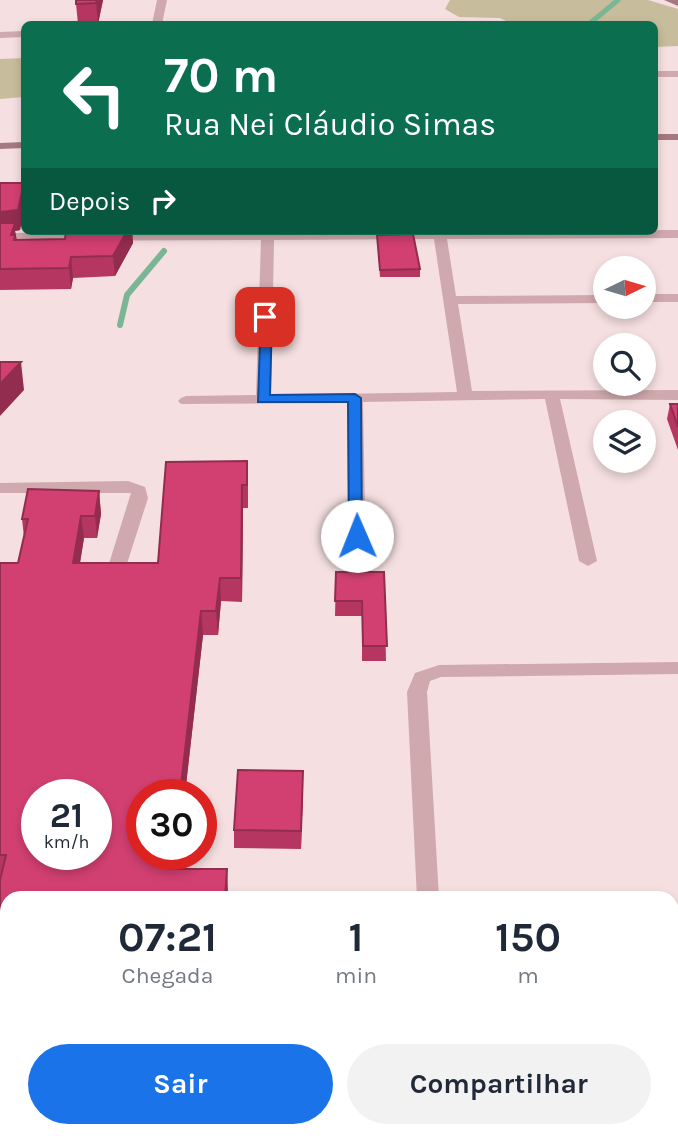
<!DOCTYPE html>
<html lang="pt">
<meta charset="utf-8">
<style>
:root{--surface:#fff;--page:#f2f2f3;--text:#1f2937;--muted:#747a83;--accent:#1a73e8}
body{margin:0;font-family:Karla,sans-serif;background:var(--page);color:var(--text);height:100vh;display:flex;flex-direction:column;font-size:26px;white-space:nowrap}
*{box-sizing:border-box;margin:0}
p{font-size:23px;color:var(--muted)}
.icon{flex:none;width:38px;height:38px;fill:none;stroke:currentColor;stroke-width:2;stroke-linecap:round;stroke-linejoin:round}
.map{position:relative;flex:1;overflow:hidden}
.sheet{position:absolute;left:0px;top:891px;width:679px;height:247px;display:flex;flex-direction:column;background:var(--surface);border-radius:21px 21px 0 0;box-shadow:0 4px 10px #0003}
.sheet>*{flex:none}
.guide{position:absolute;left:21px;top:21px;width:637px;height:214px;border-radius:10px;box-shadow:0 4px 10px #0003;background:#0b6e4f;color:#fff;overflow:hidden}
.needle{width:46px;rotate:85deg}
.fabs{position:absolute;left:593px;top:256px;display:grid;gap:14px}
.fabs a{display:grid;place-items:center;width:63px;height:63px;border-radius:50%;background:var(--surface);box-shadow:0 4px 10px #0003;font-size:35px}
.speed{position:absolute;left:21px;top:779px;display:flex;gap:14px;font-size:35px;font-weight:700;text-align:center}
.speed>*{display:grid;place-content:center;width:91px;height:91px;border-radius:50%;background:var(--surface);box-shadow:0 4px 10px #0003;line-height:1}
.speed small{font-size:18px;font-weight:400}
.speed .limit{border:10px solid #d22;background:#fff;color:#111}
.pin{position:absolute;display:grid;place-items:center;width:60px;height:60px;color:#fff;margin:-30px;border-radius:14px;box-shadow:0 4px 10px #0006}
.me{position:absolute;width:77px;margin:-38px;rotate:359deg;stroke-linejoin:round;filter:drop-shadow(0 0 5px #0008)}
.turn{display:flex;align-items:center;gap:24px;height:147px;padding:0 28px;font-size:32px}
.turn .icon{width:91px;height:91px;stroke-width:2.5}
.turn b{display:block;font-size:49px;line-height:60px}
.then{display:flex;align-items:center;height:66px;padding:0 28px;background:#0003;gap:14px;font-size:26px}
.eta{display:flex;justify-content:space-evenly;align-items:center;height:119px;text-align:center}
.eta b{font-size:42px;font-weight:700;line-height:49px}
.cta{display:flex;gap:14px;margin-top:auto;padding:14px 28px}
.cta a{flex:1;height:80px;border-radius:42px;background:var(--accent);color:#fff;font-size:28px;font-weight:700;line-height:80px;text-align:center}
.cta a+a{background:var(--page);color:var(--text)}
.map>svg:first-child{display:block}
.green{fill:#c7bc9c}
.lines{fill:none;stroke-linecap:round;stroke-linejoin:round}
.stream-far1{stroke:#7ab696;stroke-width:5}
.stream{stroke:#7ab696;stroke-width:6}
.river{fill:#7ab696;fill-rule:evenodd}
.street{fill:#cfa9ad;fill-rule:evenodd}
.secondary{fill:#a47982;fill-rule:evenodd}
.wall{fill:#b53761}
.shaded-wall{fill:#932d4f}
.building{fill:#d24071;stroke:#932d4f;stroke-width:2;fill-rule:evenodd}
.route{fill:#1a73e8;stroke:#114b97;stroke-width:2}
</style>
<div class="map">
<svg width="678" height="1136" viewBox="0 0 678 1136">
<rect width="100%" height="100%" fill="#f5dfe0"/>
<path class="green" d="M450,0H648L678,9V46L655,47L654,24H512L500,18L459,17L445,9Z
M24,58V97L0,99V59Z"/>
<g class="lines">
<path class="stream-far1" d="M589,24L618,0"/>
<path class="stream" d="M120,325L127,295L164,251"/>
<path class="river" d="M678,955V1013L672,1015V957Z"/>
<path class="street" d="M157,0H167L162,24H152Z
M24,31V37L0,38V32Z
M654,71H678V77H654Z
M678,230V238L447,239L456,296L606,295V303L458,304L472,391L678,390V400L560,399L597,561L588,566L579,561L545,399L363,402L366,563L357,568L348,563L347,403L181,404L178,401L181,398L186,396L256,395L261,240L0,241V233ZM434,239L457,392L271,395L274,240Z
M644,294H678V302H644Z
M128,481L145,487L148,498L125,570L116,575L107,570L131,493H0V483Z
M678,662V674L441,677L430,681L427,692L439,898H417L407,692L415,673L439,665Z
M425,1130H451L452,1136H426Z"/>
<path class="secondary" d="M664,0H678V6Z
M654,134H678V140H654Z
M24,142V148L0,149V143Z"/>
</g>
<path class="wall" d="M76,0H103L98,24H78L76,4Z
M0,183L20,230L15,231L17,240L65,239L66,231H132L133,243L115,276L73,278L71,289L0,290Z
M377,235L420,269V277H380Z
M670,404H678V450L667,419Z
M166,462L248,483V508H243L242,602L221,601L218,635H203L185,794H142V854H178L176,869H227L228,898H7V991H0V563H18L24,537L22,519L99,491L101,514L97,538H84L80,563H158Z
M336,572H384L386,661H362V616H335Z
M303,788L301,849L234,848V830Z
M0,1043H7V1130H240L239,1136H0Z"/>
<path class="shaded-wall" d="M97,0H103L98,24L96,3Z
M24,185V215L20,230L15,231L17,244L0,233V212Z
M127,231H132L133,243L115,276L113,256Z
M71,257L73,278L71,289L69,268Z
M21,362L24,390L0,416V384Z
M242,485L243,508L242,602L241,578Z
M99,491L101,514L97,538L95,516Z
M81,516L84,538L76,586L73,563Z
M220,578L221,601L218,635L216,611Z
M201,611L203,635L185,794H180Z
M303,771V788L301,849V831Z
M173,854H178L173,894L171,869Z
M227,869L228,898H225Z"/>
<path class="building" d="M76,0H97L96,3L76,4Z
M0,183H24L18,210L0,212Z
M0,223H15L11,235H15L14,240L65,239L66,231H127L113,256L71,257L69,268L0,269Z
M413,234L420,269L380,270L377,235Z
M0,362H21L0,384Z
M670,404H678V427Z
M247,461V485H242L241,578H220L216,611H201L180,794H142V854H173L171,869H227L225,898H7V966H0V880L6,855H0V563H18L28,519H22L28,489L99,491L95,516H81L73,563H158L166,462ZM37,794H96V854H37Z
M336,572H384L387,646H363L362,601H335Z
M238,770L303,771L301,831L234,830Z
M0,1043H7V1119H0Z"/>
<path class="route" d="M261,314L272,317L270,395L355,394L361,398L362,539L357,540L349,536L348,402H258Z"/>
</svg>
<div class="fabs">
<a><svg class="needle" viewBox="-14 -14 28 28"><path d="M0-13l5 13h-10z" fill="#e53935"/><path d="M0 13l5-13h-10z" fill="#747a83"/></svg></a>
<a><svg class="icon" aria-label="search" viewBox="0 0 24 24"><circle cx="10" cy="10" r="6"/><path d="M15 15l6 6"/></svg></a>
<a><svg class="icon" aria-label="layers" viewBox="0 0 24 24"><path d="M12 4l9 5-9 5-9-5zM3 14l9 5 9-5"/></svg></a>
</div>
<div class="speed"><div>21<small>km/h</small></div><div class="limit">30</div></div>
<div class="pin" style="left:265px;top:317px;background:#d93025"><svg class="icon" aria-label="arrive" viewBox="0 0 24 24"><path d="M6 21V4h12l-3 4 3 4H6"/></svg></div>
<svg class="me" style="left:357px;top:536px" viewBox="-20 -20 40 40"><circle r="19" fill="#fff"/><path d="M0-13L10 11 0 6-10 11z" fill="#1a73e8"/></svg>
<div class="guide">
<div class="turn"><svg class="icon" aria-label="left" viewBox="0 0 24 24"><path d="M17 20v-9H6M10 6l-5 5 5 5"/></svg><div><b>70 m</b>Rua Nei Cláudio Simas</div></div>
<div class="then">Depois<svg class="icon" aria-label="right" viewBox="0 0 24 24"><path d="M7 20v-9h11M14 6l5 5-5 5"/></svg></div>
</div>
<section class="sheet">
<div class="eta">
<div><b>07:21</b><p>Chegada</p></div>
<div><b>1</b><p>min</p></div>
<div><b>150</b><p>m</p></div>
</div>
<div class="cta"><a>Sair</a><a>Compartilhar</a></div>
</section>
</div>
